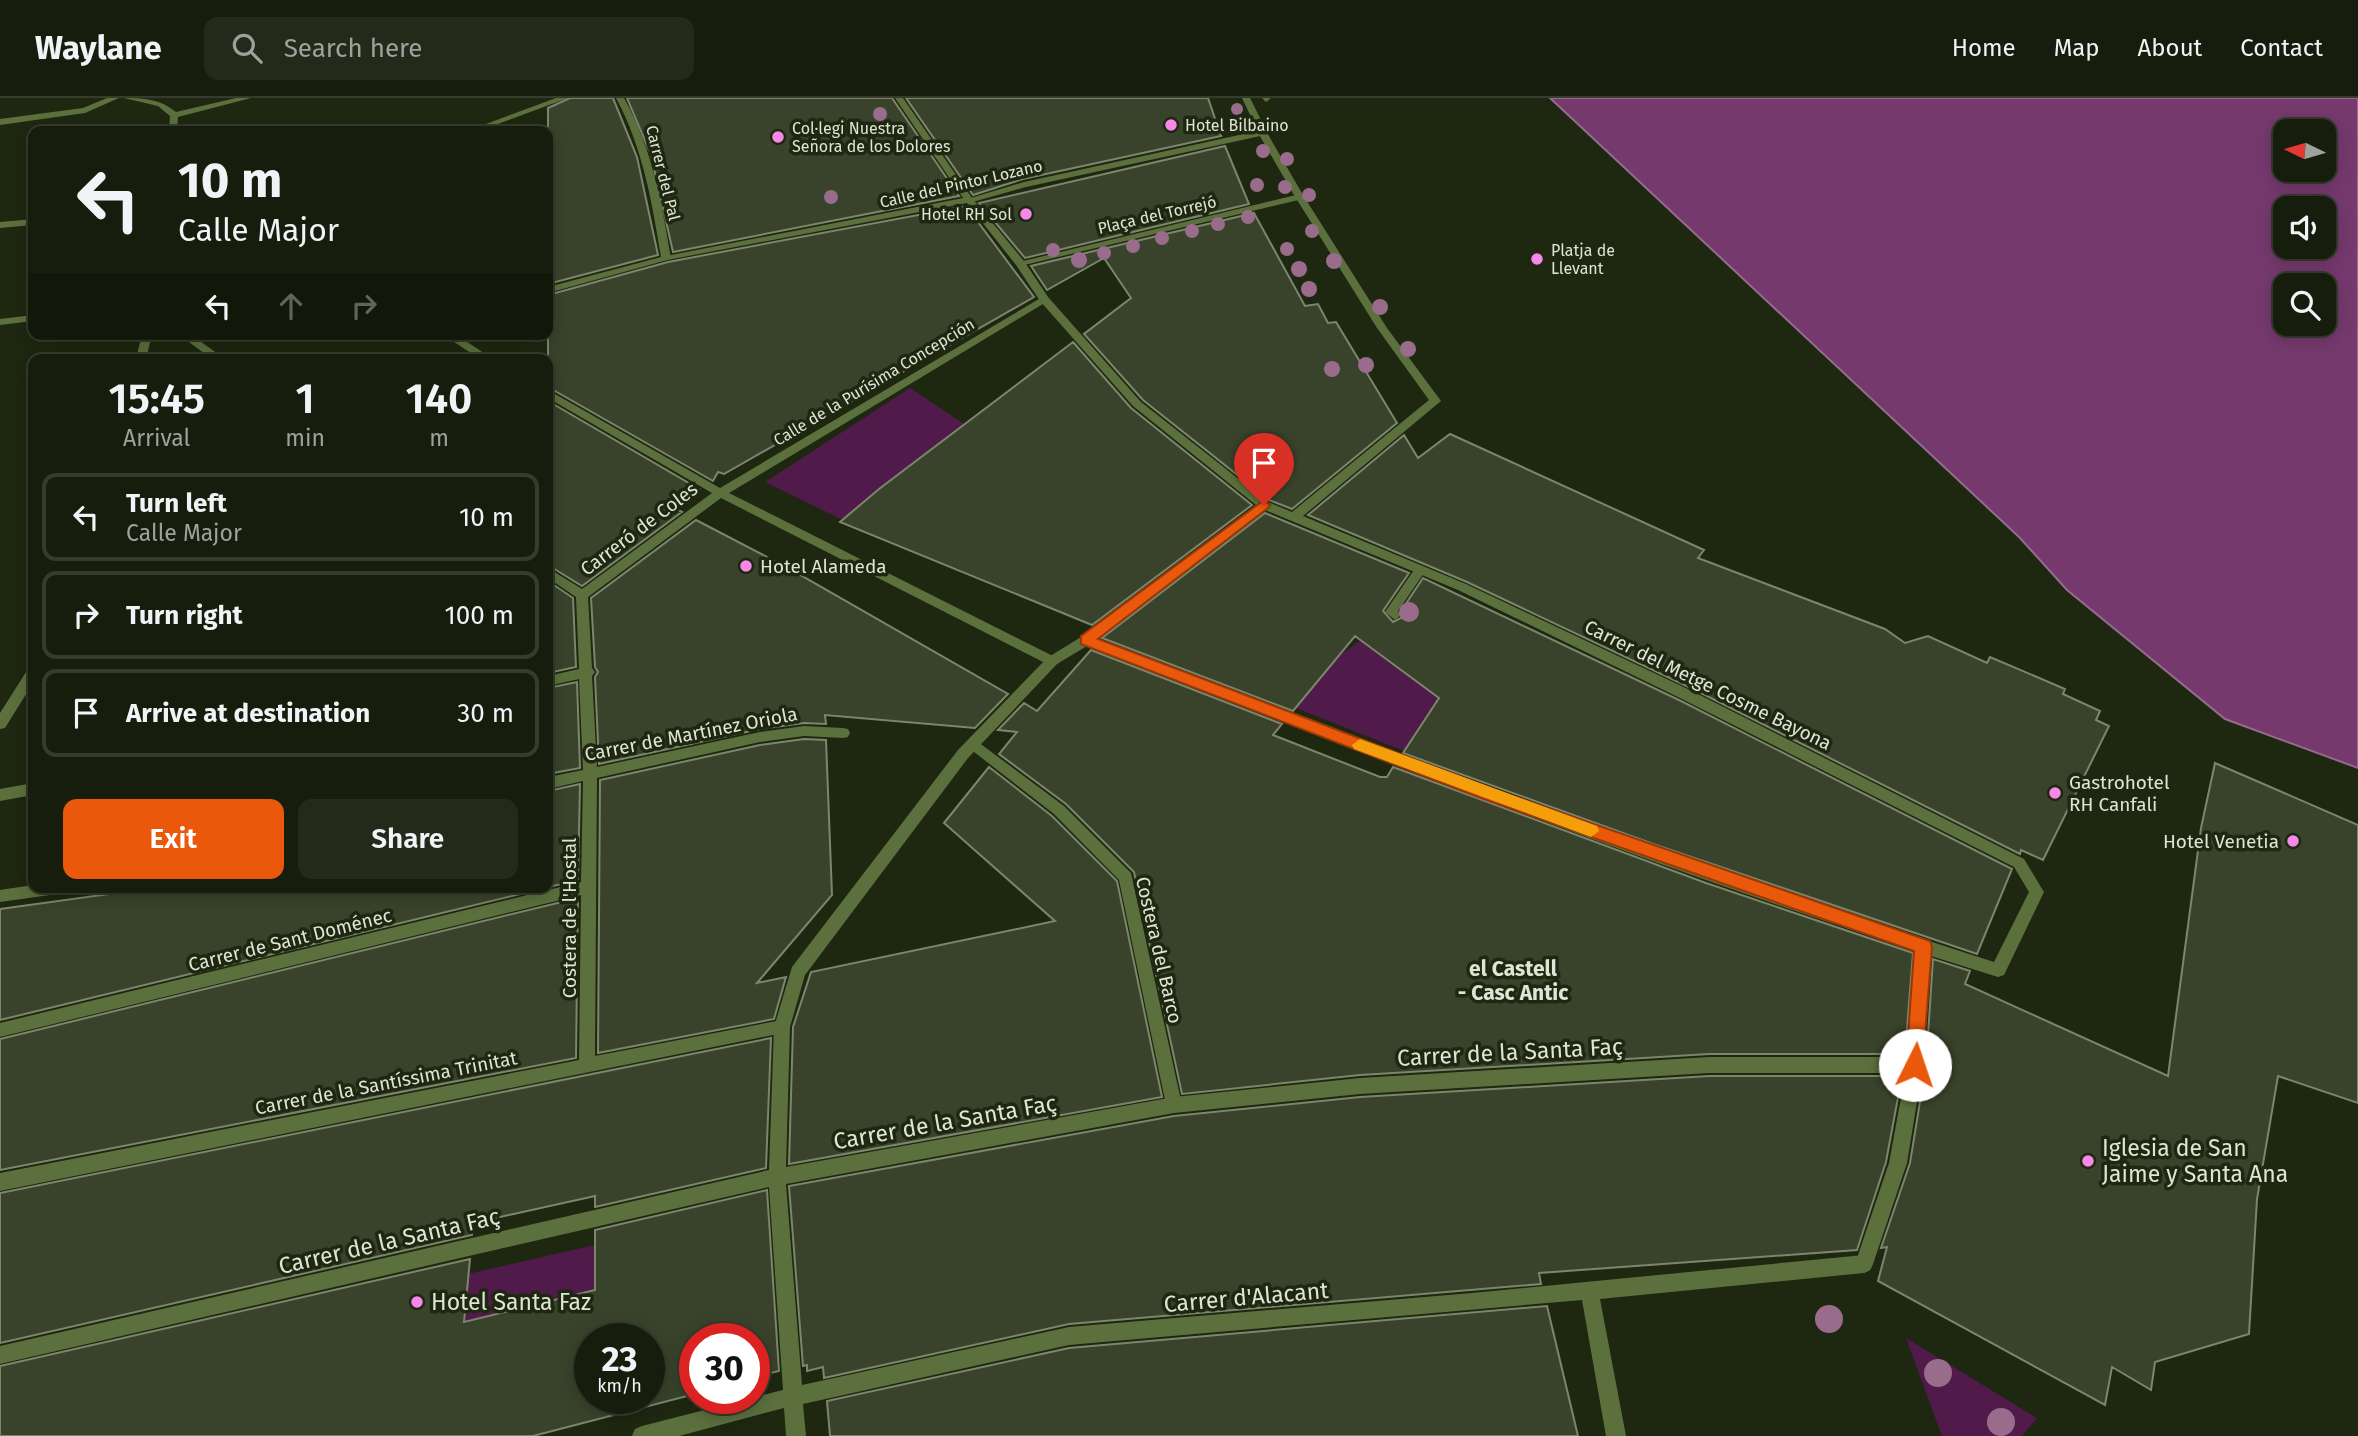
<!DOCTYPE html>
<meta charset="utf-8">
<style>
:root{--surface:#161d0c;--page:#232a1a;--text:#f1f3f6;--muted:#9ea29d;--line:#353b2d;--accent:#ea580c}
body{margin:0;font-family:"Fira Sans",sans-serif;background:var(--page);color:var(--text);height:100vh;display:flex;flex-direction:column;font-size:26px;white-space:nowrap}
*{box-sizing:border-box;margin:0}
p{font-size:23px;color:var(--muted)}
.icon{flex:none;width:38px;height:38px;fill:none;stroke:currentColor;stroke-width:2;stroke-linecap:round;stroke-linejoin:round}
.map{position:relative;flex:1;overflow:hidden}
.details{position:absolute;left:28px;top:256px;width:525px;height:539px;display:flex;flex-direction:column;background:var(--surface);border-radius:14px;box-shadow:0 4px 18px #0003,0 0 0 2px var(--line)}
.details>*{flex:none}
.top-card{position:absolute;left:28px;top:28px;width:525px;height:214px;border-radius:14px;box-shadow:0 4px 18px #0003,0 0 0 2px var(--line);background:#161d0c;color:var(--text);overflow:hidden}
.needle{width:46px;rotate:275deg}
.controls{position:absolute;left:2273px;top:21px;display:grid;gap:14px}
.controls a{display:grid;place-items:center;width:63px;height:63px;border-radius:14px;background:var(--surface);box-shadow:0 4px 18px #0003,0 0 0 2px var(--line);font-size:35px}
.speed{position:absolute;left:574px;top:1225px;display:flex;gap:14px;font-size:35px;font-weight:700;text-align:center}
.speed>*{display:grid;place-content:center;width:91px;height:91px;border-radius:50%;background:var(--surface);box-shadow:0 4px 18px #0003,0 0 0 2px var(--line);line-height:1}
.speed small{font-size:18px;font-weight:400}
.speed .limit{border:10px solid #d22;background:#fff;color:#111}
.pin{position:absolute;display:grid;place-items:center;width:60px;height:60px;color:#fff;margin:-72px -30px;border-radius:50% 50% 50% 0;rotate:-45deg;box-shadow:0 0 7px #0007}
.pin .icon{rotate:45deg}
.me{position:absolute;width:77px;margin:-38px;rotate:4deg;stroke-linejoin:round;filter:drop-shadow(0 0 5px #0008)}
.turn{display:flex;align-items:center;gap:24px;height:147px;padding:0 35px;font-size:32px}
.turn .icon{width:91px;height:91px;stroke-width:2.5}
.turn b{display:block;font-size:49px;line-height:60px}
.lanes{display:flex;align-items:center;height:66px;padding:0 35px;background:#0003;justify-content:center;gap:35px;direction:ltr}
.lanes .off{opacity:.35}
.eta{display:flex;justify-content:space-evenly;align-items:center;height:119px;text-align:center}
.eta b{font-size:42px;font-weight:600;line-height:49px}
.cta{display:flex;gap:14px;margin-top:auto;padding:14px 35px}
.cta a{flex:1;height:80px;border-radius:14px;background:var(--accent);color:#fff;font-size:28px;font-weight:600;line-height:80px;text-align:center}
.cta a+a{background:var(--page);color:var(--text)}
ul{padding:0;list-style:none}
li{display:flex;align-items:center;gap:21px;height:88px;margin:0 14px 10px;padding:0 21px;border:4px solid var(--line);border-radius:14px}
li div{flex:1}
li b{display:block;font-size:26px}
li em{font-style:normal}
header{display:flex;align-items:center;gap:42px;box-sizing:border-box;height:98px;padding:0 35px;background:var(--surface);border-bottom:2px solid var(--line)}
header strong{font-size:33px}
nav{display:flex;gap:38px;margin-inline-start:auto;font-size:24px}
.search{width:490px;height:63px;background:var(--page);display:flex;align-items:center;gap:18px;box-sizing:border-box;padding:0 24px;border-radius:14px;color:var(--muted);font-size:26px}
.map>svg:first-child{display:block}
.green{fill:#501b4b}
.water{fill:#75396e;stroke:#946c8d;stroke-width:2;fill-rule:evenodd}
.building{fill:#39432b;stroke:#7b866c;stroke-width:2;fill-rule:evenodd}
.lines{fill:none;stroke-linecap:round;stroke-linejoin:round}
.pedestrian{fill:#5c703d;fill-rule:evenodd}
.minor{fill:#5c703d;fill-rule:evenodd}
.tree{fill:#996c8c}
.route{fill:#ea580c;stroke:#983908;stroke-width:2}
.slow{fill:#f59e0b}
.poi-dot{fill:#f788eb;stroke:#1e2710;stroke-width:2.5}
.labels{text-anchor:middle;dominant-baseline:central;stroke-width:7;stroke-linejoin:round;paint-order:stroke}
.far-poi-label{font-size:16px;fill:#dee4d6;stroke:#1e2710;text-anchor:start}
.far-street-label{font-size:16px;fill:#dee4d6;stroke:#1e2710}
.street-label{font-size:19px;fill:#dee4d6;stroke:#1e2710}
.poi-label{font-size:19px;fill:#dee4d6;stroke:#1e2710;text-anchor:start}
.neighbourhood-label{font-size:21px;font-weight:bold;fill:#dee4d6;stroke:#1e2710}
.near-street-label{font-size:23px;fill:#dee4d6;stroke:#1e2710}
.near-poi-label{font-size:23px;fill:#dee4d6;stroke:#1e2710;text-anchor:start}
</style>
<header>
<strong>Waylane</strong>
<div class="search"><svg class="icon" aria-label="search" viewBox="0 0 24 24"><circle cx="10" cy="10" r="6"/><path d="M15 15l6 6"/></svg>Search here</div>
<nav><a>Home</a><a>Map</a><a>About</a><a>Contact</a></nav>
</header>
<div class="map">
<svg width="2358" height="1338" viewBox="0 0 2358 1338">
<rect width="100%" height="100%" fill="#1e2710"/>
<path class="green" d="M910,290L1006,354L843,422L765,384Z
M1361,542L1383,559L1458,577L1404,653L1296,610L1340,557Z
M595,1147V1230L518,1211L465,1223L468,1176Z
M1906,1240L2037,1320L2022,1338H1942Z"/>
<path class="water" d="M1550,0H2358V670L2225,621L2067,492L2019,439ZM2286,33H2324V72H2286ZM2286,110H2324V149H2286ZM2286,187H2324V226H2286Z"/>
<path class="building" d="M570,0H613L637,59L658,157L548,186V10Z
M627,0H892L959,98L673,154L651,57Z
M906,0H1208L1221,38L1023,81L973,97Z
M1225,48L1249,106L1025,160L979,105Z
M966,108L1034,199L724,376L718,374L713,383L548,289V197L668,164Z
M1254,115L1305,208L1318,206L1328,225L1336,224L1397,325L1292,411L1269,402L1143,302L1084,236L1131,200L1104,160L1047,192L1031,168Z
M1073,244L1131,310L1252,407L1092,527L840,424L879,391Z
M548,303L699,391L669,407L682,414L582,488L548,467Z
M1450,336L1704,452L1698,460L1885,531L1905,545L1928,538L1987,565L1990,559L2065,591L2063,596L2100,613L2096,622L2109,628L2043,762L2021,752L2020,756L1693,591L1467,484L1308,417L1404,337L1418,360Z
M1265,415L1409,475L1383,513L1393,524L1403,519L1401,513L1423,480L1681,603L2012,771L1977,856L1656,747L1403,655L1439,600L1355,538L1293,613L1102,540Z
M696,422L788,470L1008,596L975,630L825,617L826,626L804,625L760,631L599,666L595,579L598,574L595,569L591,500Z
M548,483L573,500L576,569L548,575Z
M1091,552L1282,626L1273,637L1380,679H1387L1393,669L1706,785L1913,855L1905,956H1709L1360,977L1182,996L1134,774L1066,706L999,656L1017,634L998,632L1024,605L1037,613Z
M577,584L580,670L548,676V590Z
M804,641L826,642L832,797L757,885L786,879L774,921L598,955L600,682L760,647Z
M2215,665L2358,727V1005L2278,978L2257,1101L2249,1236L2155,1264L2151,1292L2112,1269L2105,1307L1878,1183L1887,1149L1881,1150L1910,1065L1926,967L1933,861L1970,873L1965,886L2168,978L2201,730Z
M989,669L1052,718L1117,783L1162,999L789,1066L793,929L811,874L1055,823L944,725Z
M580,686L578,782L0,922V811L160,789H548V693Z
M578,800L576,960L0,1072V941Z
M771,940L766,1070L595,1109V1098L473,1125L472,1137L0,1245V1095Z
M1709,978H1902L1886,1064L1857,1152L1539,1175L1541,1186L1069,1226L824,1280L823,1269L807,1273V1267L803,1268L789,1088L1174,1018L1360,999Z
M767,1092L779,1273L754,1279V1241H695V1296L533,1338H0V1268L470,1161L464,1224L595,1192V1132ZM590,1241H649V1300H590Z
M1547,1208L1578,1338H830L827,1303L1069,1250Z"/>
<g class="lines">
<path class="pedestrian" d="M124,0C144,0 160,1 176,14L236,0H251L178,19L177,33H169L170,18L158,8Z
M556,0H568L479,33H467Z
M616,0H624C652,50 662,105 671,161L548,195V189L661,159C652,104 643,50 616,0Z
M1262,0H1270V1L1266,4Z
M1262,32L1266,35L1265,37L1026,89L969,105L964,102L1024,84Z
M1300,96L1305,99L1303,101L1020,168L1015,165Z
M33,121V127L0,130V124Z
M1044,198L1049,201L1048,203L729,395L1057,560L1059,563L1057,566H1047L721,400L588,499L592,570L595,574L592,578L597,669L760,634L804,628L843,630L848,631L850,635L848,639L843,640L804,638L760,644L597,680L595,958L782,922L788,924L790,929L788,934L0,1093V1075L579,962L581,797L0,939V925L581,784L583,683L548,691V679L583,672L579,581L548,588V578L579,571L576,499L548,480V470L582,491L712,395L548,300V292L720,390Z
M33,217V223L0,227V221Z
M142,236H152L146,261H136Z
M178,236H190L225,261H212Z
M442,236H455L493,261H480Z
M1420,468L1426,472L1398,513L1401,517L1395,522L1385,514L1416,469Z
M33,570V585L5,630L0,631V615L28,571Z
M974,641L1064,708L1131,775L1182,1007L1180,1013L1174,1015L1168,1013L1166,1007L1119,782L1054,716L969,650L967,646L969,642Z
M33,685V697L0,703V691Z
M33,787V789H71L69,794L64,795L0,804V792Z
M1915,959L1921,962L1923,967L1907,1065L1873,1166L1870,1172L1864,1175L1858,1172L1855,1166L1889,1065L1907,967L1909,962Z"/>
<path class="minor" d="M107,0H119L85,15L0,27V21L83,10Z
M895,0H903L972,100L1024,163L1048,199L1141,304L1268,404L1292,414L1429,302L1377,230L1294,97L1261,40L1242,0H1250L1270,40L1303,97L1387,230L1441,303L1303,418L1466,486L1692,593L2024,761L2044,794L2004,877L1998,879L1931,858L1923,967L1921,972L1915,975H1709L1360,996L1174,1015L786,1086L802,1287L1069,1229L1472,1195L1864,1157L1870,1160L1873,1166L1870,1172L1864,1175L1600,1201L1626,1338H1606L1582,1202L1069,1247L803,1306L806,1338H786L784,1310L679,1338H632L635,1331L642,1328L783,1292L769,1089L0,1266V1248L769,1072L774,929L792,869L958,652L1047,560L1081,539L1256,407L1133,308L1040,203L1016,167L967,105L662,163L661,161L666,158L963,100ZM1265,412L1458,492L1682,601L2014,769L2029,794L1994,864C1691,768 1394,655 1097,541ZM1087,548C1362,654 1636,763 1916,853L1907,959H1709L1360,980L1174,999L786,1069L790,929L805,877L968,660L1057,566Z"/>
</g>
<g class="tree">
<circle cx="1237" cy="11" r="6"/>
<circle cx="880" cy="16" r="7"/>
<circle cx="1263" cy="53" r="7"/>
<circle cx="1287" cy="61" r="7"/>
<circle cx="1257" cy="87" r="7"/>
<circle cx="1285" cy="89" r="7"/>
<circle cx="1309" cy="97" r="7"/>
<circle cx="831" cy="99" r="7"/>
<circle cx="1248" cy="119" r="7"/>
<circle cx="1218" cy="126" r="7"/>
<circle cx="1192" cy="133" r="7"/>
<circle cx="1312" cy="133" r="7"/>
<circle cx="1162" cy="140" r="7"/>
<circle cx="1133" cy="148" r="7"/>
<circle cx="1287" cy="151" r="7"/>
<circle cx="1053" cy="152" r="7"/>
<circle cx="1104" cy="155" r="7"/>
<circle cx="1079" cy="162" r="8"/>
<circle cx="1334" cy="163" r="8"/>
<circle cx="1299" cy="171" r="8"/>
<circle cx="1309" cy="191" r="8"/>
<circle cx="1380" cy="209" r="8"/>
<circle cx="1408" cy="251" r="8"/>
<circle cx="1366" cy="267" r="8"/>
<circle cx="1332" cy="271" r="8"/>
<circle cx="1409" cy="514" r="10"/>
<circle cx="1829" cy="1221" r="14"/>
<circle cx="1938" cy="1275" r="14"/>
<circle cx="2001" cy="1324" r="14"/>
</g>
<path class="route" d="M1264,402L1270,407L1268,410L1098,541L1493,691L1930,843L1932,849L1922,973L1915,976L1909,973L1906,967L1914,853L1481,700L1081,546V538Z"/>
<path class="slow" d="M1360,641L1597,728L1599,733L1591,739L1354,651L1352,647Z"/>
<g class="poi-dot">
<circle cx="1171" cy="27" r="7"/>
<circle cx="778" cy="39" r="7"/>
<circle cx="1026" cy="116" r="7"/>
<circle cx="1537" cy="161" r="7"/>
<circle cx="746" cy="468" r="7"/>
<circle cx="2055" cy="695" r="7"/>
<circle cx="2293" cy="743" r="7"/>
<circle cx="2088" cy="1063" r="7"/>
<circle cx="417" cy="1204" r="7"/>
</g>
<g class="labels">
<g class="far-poi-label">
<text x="1185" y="27">Hotel Bilbaino</text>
<text x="792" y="30">Col·legi Nuestra<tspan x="792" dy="18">Señora de los Dolores</tspan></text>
<text x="1012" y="116" text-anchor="end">Hotel RH Sol</text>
<text x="1551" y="152">Platja de<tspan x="1551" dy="18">Llevant</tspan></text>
</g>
<g class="far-street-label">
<text transform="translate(663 75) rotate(76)">Carrer del Pal</text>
<text transform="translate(961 86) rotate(-13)">Calle del Pintor Lozano</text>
<text transform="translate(1157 117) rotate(-13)">Plaça del Torrejó</text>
<text transform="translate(874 284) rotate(-31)">Calle de la Purísima Concepción</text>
</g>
<g class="street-label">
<text transform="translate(639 431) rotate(-37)">Carreró de Coles</text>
<text transform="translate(1708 587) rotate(26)">Carrer del Metge Cosme Bayona</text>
<text transform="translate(691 636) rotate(-11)">Carrer de Martínez Oriola</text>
<text transform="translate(569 820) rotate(-90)">Costera de l'Hostal</text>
<text transform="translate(290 842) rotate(-14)">Carrer de Sant Doménec</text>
<text transform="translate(1159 852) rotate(77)">Costera del Barco</text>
<text transform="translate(386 985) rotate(-11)">Carrer de la Santíssima Trinitat</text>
</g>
<g class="poi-label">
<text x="760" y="468">Hotel Alameda</text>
<text x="2069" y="684">Gastrohotel<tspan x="2069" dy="22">RH Canfali</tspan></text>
<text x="2279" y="743" text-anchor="end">Hotel Venetia</text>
</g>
<g class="neighbourhood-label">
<text x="1513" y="871">el Castell<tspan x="1513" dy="24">- Casc Antic</tspan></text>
</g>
<g class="near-street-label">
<text transform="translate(1510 954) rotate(-3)">Carrer de la Santa Faç</text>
<text transform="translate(945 1024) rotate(-10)">Carrer de la Santa Faç</text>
<text transform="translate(389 1143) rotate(-13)">Carrer de la Santa Faç</text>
<text transform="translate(1246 1199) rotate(-5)">Carrer d'Alacant</text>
</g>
<g class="near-poi-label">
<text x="2102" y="1050">Iglesia de San<tspan x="2102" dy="26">Jaime y Santa Ana</tspan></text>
<text x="431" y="1204">Hotel Santa Faz</text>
</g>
</g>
</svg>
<div class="controls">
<a><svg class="needle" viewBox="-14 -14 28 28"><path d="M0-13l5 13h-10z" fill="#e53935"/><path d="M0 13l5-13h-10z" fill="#9ea29d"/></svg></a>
<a><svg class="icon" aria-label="sound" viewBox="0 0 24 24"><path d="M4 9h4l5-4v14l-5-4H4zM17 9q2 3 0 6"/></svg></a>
<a><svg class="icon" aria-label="search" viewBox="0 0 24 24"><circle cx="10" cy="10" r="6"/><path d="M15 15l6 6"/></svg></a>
</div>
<div class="speed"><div>23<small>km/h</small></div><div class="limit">30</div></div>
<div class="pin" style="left:1264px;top:407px;background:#d93025"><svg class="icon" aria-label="arrive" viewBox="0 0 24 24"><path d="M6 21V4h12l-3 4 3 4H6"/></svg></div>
<svg class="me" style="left:1915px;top:967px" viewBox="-20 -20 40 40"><circle r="19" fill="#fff"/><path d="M0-13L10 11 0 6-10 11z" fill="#ea580c"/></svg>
<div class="top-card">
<div class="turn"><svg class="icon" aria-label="left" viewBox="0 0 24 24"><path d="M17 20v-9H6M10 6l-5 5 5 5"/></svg><div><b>10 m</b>Calle Major</div></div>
<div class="lanes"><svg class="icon" aria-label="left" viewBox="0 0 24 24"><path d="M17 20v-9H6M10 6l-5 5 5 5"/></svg><svg class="icon off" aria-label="ahead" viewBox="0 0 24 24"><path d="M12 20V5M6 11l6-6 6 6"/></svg><svg class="icon off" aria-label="right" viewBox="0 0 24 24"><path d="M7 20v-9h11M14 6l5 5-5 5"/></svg></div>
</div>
<section class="details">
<div class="eta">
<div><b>15:45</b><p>Arrival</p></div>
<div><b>1</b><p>min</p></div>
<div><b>140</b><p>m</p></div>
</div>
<ul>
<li><svg class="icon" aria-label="left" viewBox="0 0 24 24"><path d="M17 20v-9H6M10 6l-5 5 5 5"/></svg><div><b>Turn left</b><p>Calle Major</p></div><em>10 m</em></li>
<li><svg class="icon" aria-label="right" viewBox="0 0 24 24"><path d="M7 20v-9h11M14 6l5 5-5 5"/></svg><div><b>Turn right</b></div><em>100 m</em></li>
<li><svg class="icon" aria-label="arrive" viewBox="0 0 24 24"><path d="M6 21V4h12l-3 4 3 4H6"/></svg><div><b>Arrive at destination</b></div><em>30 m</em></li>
</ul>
<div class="cta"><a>Exit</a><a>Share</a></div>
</section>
</div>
